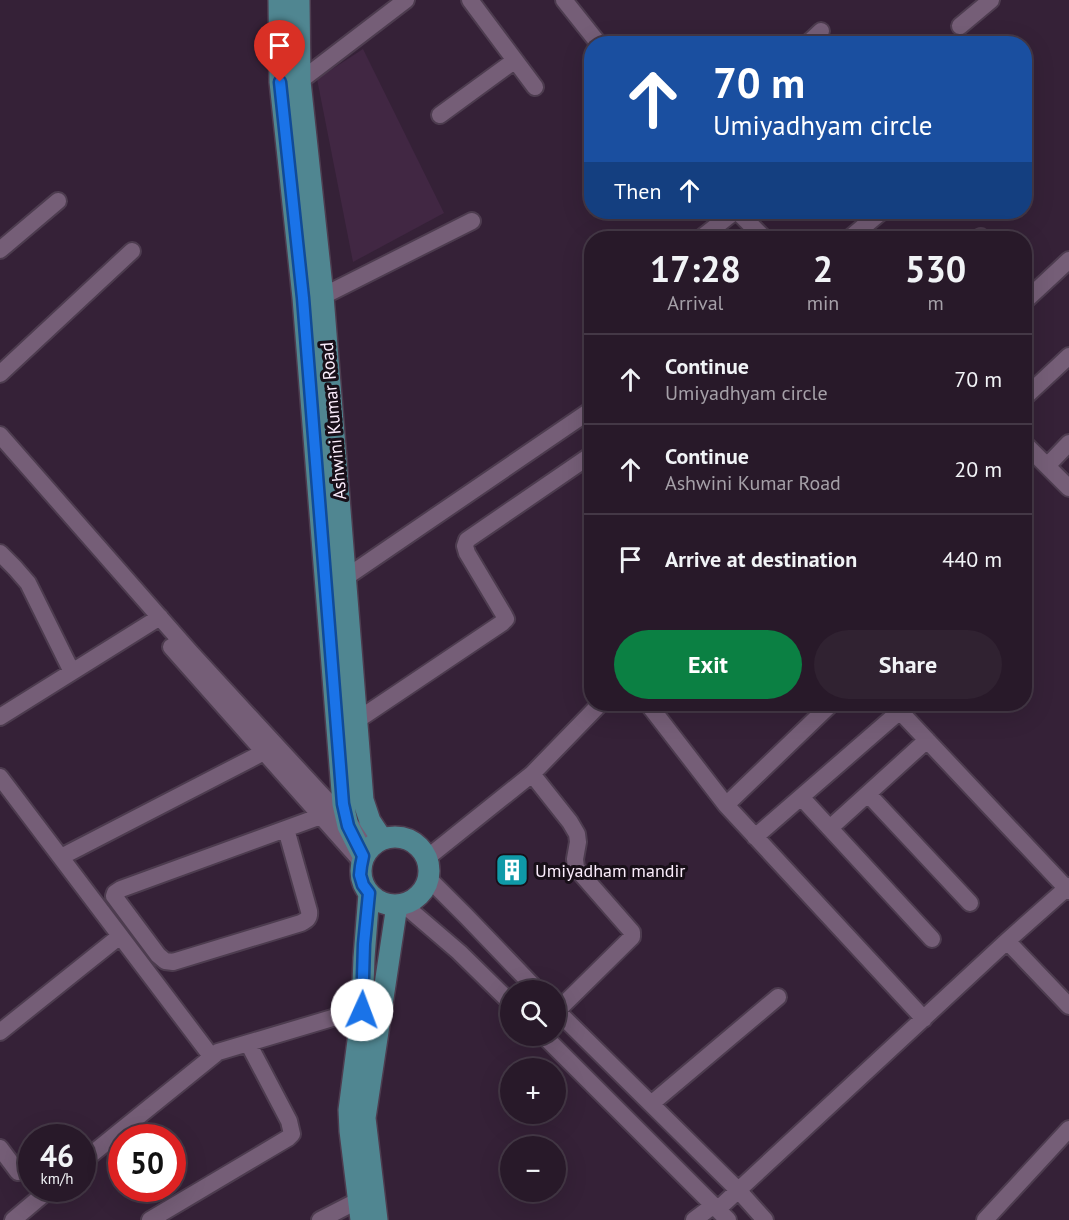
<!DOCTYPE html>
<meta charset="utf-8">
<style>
:root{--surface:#281929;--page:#302231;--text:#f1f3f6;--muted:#a5a0a8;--line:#443846;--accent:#0b8043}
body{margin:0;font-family:"PT Sans",sans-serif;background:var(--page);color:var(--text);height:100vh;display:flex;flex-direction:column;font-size:22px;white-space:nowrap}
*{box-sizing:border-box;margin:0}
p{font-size:20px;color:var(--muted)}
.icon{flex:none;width:33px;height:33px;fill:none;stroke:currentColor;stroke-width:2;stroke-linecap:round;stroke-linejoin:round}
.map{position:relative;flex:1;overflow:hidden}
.drawer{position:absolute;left:584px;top:231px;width:448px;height:480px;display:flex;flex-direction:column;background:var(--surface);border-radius:24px;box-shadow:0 6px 24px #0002,0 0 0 2px var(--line)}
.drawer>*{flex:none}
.banner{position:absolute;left:584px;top:36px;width:448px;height:183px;border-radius:24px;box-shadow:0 6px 24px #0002,0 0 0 2px var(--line);background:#1a4fa0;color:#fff;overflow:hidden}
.fabs{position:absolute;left:500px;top:980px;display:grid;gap:12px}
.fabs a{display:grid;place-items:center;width:66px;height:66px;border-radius:50%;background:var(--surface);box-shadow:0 6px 24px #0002,0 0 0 2px var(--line);font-size:30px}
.speed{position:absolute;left:18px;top:1124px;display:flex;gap:12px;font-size:30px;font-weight:700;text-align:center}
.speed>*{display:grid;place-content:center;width:78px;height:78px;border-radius:50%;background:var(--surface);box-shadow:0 6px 24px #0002,0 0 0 2px var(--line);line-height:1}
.speed small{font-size:15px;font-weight:400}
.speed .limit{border:9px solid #d22;background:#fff;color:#111}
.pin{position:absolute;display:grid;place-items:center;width:51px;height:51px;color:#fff;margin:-62px -26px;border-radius:50% 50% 50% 0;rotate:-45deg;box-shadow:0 0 6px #0007}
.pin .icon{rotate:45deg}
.me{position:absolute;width:66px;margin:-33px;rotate:2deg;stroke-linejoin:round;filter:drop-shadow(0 0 4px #0008)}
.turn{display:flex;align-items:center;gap:21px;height:126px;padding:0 30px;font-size:27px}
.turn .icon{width:78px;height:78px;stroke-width:2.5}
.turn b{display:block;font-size:42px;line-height:51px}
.then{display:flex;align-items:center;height:57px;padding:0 30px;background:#0003;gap:12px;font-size:22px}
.eta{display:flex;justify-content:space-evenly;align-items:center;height:102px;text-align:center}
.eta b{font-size:36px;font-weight:700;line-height:42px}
.cta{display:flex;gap:12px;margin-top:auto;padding:12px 30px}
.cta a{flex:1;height:69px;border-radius:36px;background:var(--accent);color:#fff;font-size:24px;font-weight:700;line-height:69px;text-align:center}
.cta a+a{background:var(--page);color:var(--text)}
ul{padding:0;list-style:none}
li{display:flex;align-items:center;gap:18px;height:90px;padding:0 30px;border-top:2px solid var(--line)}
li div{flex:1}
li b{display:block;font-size:22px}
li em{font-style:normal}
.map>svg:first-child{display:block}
.built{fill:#412743}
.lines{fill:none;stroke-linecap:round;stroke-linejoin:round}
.minor-casing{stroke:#4d3c4f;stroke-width:20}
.major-casing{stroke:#4d3c4f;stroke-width:24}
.minor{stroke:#755e77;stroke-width:16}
.major{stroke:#508691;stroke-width:21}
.route-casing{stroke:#114b97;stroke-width:15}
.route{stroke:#1a73e8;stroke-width:10}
.labels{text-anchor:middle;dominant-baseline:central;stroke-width:6;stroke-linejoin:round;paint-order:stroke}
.street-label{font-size:18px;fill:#fbedfc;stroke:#180f18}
.poi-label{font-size:18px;fill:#fbedfc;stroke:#180f18;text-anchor:start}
</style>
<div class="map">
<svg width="1069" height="1220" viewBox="0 0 1069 1220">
<rect width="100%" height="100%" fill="#352137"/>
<path class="built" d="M363,49L444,213L353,262L317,79Z"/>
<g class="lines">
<defs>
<path id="minor" d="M470,0L535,87
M564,0L599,44
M960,26L991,0
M807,44L821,31
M300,81L406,0
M440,115L514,61
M738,212L764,238
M701,238L734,212
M850,238L881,212
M979,238L981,237
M0,250L58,201
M323,296L472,221
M1024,302L1069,260
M0,374L132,251
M1024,398L1069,356
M0,435L192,654L320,793L371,846
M1024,443L1069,488
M1047,466L1069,443
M0,553L15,568L28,583L72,672
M345,578L591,410
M171,647L359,859
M648,704L726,805
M831,704L726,805L924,1019
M893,704L1069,891
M0,717L160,617
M356,721L502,623L506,619L504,615L467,553L465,546L467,540L591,455
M532,774L570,822L577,834L578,842L575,859L576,868L632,932V937L557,1011
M0,777L211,1056
M868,794L970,903
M801,797L932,939
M830,828L927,740
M286,829L309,911C310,918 307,920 301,923L173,962L165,961L158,955L114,896L115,893L121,889L321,816
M755,837L900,711
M61,857L264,752
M427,858L532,774L600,704
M428,878L466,916L537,990
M403,904L459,952L510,1002
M1007,941L1069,1006
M555,1009L739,1191L765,1220
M0,1032L120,936
M543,1035L728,1220
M651,1104L778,997
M0,1148L18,1172
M82,1162L218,1052L339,1016L372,1008
M718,1209L1007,941L1069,886
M13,1220L51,1188
M150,1220L288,1138L292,1134L289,1121L248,1043
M320,1220L359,1200
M694,1220L714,1205
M985,1220L1069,1129"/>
<path id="major" d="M279,0L280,82L303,298L343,804L348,826L363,856
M299,0L300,81L323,296L363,800L370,821L382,839
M361 871a34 34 0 1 1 68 0a34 34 0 1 1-68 0Z
M361,1220L350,1131L349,1110L362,1010L364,958L369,893
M377,1220L365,1118L397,905"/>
</defs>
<use href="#minor" class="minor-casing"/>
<use href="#major" class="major-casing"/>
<use href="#minor" class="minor"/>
<use href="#major" class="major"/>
</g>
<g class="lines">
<defs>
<path id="route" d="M280,82L303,298L343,804L348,826L363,856L361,866L360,875L363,885L369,893L364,944L362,1010"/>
</defs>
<use href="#route" class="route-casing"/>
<use href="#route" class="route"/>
</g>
<defs>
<symbol id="building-square" viewBox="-11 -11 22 22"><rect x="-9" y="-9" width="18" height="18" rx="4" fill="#0f9aa8" stroke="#180f18"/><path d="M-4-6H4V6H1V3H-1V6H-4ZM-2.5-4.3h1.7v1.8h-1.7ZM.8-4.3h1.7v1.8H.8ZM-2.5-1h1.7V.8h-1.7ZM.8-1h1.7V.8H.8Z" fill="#fff"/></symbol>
</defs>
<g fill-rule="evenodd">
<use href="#building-square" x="493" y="851" width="38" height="38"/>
</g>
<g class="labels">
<g class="street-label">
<text transform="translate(333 421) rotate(-95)">Ashwini Kumar Road</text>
</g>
<g class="poi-label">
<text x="535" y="870">Umiyadham mandir</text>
</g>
</g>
</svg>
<div class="fabs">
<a><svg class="icon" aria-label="search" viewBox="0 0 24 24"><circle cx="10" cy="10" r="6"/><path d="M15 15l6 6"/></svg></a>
<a>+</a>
<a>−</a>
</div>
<div class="speed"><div>46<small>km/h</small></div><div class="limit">50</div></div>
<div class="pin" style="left:280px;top:82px;background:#d93025"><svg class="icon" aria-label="arrive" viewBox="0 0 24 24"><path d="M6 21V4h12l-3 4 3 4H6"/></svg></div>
<svg class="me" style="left:362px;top:1010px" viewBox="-20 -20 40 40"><circle r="19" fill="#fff"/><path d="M0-13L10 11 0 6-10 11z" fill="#1a73e8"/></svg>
<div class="banner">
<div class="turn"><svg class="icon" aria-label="ahead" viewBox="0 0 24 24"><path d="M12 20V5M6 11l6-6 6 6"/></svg><div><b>70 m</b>Umiyadhyam circle</div></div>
<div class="then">Then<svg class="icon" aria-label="ahead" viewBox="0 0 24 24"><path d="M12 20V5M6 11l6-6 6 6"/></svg></div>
</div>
<section class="drawer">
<div class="eta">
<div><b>17:28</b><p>Arrival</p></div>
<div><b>2</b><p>min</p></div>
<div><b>530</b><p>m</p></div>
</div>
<ul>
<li><svg class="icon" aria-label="ahead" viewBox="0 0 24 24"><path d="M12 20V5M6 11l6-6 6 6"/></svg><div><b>Continue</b><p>Umiyadhyam circle</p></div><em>70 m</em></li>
<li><svg class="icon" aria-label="ahead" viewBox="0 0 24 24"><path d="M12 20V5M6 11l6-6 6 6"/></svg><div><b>Continue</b><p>Ashwini Kumar Road</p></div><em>20 m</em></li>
<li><svg class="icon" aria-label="arrive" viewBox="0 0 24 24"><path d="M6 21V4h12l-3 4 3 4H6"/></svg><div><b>Arrive at destination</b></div><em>440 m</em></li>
</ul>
<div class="cta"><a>Exit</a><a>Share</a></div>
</section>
</div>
